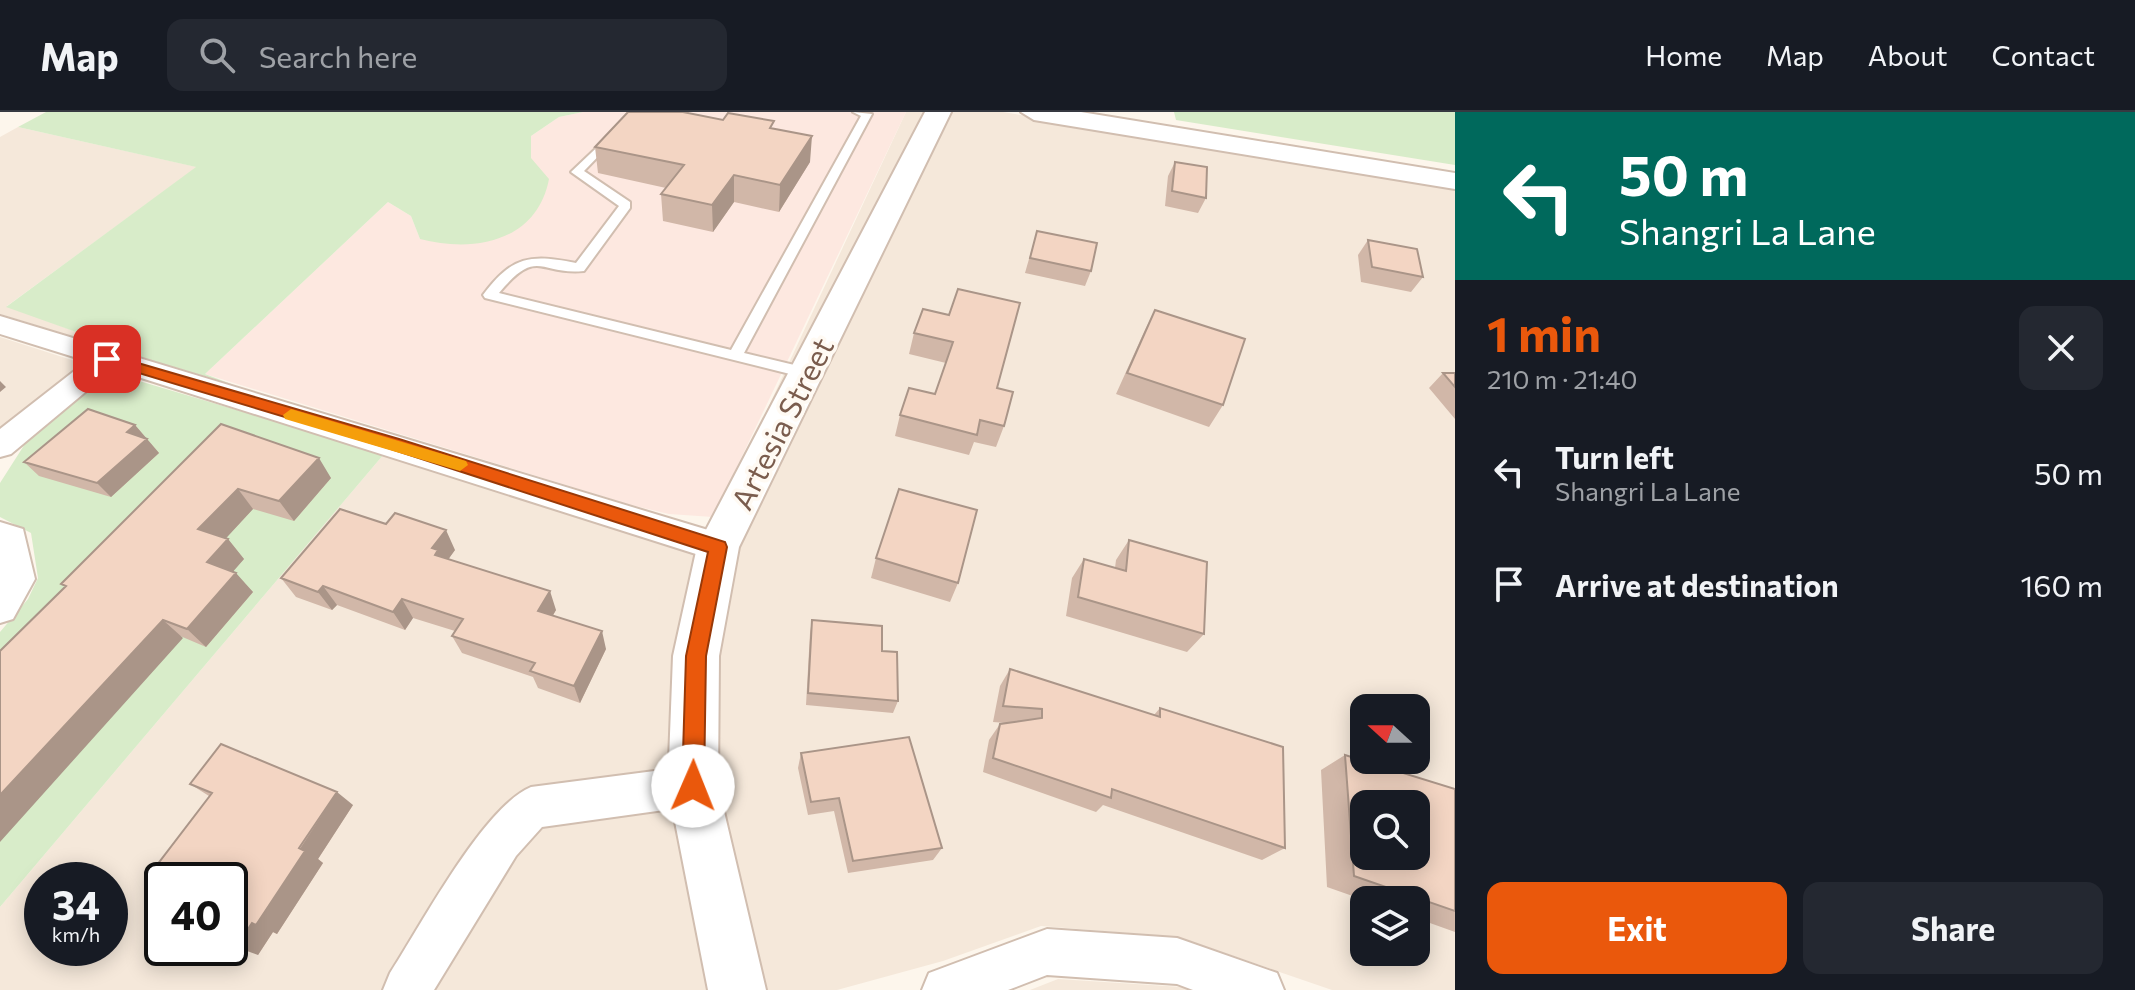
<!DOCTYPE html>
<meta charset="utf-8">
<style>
:root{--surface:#171b24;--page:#242831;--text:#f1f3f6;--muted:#9ea1a6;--line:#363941;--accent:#ea580c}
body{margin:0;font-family:Commissioner,sans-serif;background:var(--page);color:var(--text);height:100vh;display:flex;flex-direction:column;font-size:30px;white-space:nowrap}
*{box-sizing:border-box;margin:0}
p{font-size:26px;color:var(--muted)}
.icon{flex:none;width:44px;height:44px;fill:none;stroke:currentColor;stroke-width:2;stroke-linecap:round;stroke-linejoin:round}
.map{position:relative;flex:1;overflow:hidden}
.panel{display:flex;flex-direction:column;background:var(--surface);width:680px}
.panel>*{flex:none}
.top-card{background:#00695c;color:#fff;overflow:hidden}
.needle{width:52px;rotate:291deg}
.controls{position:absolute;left:1350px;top:582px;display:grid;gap:16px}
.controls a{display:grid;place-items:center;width:80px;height:80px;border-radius:16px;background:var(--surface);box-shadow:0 4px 20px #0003;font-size:40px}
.speed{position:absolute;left:24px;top:750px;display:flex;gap:16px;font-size:40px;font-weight:700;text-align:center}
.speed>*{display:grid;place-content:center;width:104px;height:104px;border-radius:50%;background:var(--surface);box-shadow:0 4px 20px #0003;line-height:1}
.speed small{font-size:20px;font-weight:400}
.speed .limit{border:4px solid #111;border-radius:12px;background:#fff;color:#111}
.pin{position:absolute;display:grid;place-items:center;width:68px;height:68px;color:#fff;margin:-34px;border-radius:16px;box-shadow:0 4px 12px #0006}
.me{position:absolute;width:88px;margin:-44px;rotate:1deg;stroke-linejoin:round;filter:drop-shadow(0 0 6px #0008)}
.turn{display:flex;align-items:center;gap:28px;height:168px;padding:0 32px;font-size:36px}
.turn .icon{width:104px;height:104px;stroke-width:2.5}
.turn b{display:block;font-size:56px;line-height:68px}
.round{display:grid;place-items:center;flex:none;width:84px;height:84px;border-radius:16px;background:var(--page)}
.overview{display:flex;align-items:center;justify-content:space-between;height:136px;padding:0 32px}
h1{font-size:48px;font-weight:700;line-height:60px;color:var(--accent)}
.primary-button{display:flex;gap:16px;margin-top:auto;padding:16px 32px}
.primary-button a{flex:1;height:92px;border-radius:16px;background:var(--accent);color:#fff;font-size:32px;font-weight:700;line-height:92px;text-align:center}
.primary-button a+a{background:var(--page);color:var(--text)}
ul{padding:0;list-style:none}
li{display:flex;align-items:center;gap:24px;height:112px;padding:0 32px}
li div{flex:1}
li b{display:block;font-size:30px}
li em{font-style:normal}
header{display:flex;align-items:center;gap:48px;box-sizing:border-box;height:112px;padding:0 40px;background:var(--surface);border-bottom:2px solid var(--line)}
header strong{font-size:38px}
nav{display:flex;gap:44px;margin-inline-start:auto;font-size:28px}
.search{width:560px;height:72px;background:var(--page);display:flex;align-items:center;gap:20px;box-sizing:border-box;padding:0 28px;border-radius:16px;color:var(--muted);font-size:30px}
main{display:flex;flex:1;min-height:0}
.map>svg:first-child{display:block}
.residential{fill:#f5e8da;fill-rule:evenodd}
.commercial{fill:#fde8e0}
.green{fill:#d8ecc9}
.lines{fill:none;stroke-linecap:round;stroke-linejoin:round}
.service-casing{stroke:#d1beb0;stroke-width:4}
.minor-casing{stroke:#d1beb0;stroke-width:4}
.tertiary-casing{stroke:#d1beb0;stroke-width:4}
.service{fill:#fff;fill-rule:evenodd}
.minor{fill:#fff;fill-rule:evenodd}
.tertiary{fill:#fff;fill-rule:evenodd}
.wall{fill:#d1b7a8}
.shaded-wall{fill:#aa9588}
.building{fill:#f3d5c3;stroke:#aa9588;stroke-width:2;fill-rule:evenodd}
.route{fill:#ea580c;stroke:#983908;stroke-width:2}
.slow{fill:#f59e0b}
.labels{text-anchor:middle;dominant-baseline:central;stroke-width:7;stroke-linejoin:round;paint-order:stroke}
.street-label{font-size:30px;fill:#7a5c4d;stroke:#fffaf3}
</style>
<header>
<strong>Map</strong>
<div class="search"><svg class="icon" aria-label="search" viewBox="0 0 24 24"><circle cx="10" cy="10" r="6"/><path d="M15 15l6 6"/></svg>Search here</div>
<nav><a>Home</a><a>Map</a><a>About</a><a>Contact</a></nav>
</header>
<main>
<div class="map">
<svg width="1455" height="878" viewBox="0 0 1455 878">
<rect width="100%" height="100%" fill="#fdf6ec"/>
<path class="residential" d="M906,0H925L745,345Z
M950,0H1003L1455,74V878H1332L1178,825L1041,814L943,849L837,878H765L716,674L717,547L738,440ZM1364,596H1416V648H1364ZM1364,692H1416V744H1364ZM1364,788H1416V840H1364Z
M18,15L197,55L7,194L93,226L91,230L0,202V25Z
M0,225L78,250L69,263L0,319Z
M384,342L697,443L710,878H0V795ZM42,768H110V836H42ZM162,768H230V836H162Z
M1058,867L1182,875L1189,878H1030Z"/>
<path class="commercial" d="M583,0H906L713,405L669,402L631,393L205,262L388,90L411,104L420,127L531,46V24L559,5Z"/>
<path class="green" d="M46,0H583L559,5L531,24V46L549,67C537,130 474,141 420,127L411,104L388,90L205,262L234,273L91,230L93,226L6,195L196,55L18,15Z
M1174,0H1455V53L1176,8Z
M109,260L384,342L0,795V520L28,487L38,466L31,421L0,405V371L30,324Z"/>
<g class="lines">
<defs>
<path id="service" d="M853,0L872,2L744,241L811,257V265L806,266L485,186L483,183C512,144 530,142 576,151L619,94L571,60L610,23L616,26L614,28L584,59L630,90V96L584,159C540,164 538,134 499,181L731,238L861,4Z"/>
<path id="minor" d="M0,204L718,421L730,425L735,435L730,445L718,449L113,257L11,342L0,345V317L87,249L0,222Z
M0,410L23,417L35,467L13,507L0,511Z
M693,654L708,660L714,674L708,688L693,694L542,715L516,744L434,878H383L390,861C420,815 483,695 531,675Z
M1047,817L1177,826L1277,861L1284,878H1193L1177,872L1047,863L1008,878H922L929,861Z"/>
<path id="tertiary" d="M925,0H951L739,435L719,544L718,674L766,878H708L668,674L673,544L697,435Z
M1021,0H1081L1455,61V77L1034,8Z"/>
</defs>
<use href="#service" class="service-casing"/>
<use href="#minor" class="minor-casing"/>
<use href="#tertiary" class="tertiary-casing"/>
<use href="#service" class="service"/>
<use href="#minor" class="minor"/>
<use href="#tertiary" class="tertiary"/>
</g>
<path class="wall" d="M774,17L810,50L779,100L734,90L713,120L663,109L661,82L666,76L598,61L595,35Z
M1175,50L1206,86L1198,101L1165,94L1168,64Z
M1037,119L1091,159L1085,174L1025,161Z
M1368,128L1423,165L1411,180L1361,170L1358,143Z
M923,197L997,276L1004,314L996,335L974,330L969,343L895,324L900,303L935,282L946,251L909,242L914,221Z
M1155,198L1223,293L1209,315L1116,282L1144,220Z
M1443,261H1455V307L1429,276Z
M221,312L331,366L294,409L253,397L225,427H228L244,447L232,460L253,480L206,535L65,475L61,472Z
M135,313L159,341L111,385L39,364L24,350Z
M1129,428L1204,522L1187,540L1066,504L1072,466L1084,447L1115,456L1116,448Z
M455,438L448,447L556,498L553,503L606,537L580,591L538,576L533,565L462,541L452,524L455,519L413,506L405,518L337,493L332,498L296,485L281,466Z
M876,446L958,471L950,490L871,466Z
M812,508L882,539L898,589L893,601L806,593L810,521Z
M1010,557L1154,603L1160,596L1285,736L1262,748L1103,693L1096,700L983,660L989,628L1000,612L1006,611L993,610L1000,574Z
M801,641L942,736L933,748L848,761L834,699L808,703L798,656Z
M1345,643L1455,677V820L1416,806V788H1364L1327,775L1321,658Z
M190,672L353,693L318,747L323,751L277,822L273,820L258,843L209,684Z"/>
<path class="shaded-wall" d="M812,24L810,50L779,100L780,73Z
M734,63V90L713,120L712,93Z
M0,269L6,275L0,280Z
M135,313L159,341L111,385L97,371L127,320Z
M319,346L331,366L294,409L279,389Z
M238,377L253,397L216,437L198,417Z
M446,418L455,438L445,452L444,462L432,436Z
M228,427L244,447L224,470L207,450Z
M236,461L253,480L206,535L187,517Z
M323,474L337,493L332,498L318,480Z
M550,479L556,498L545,517L538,499Z
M402,487L413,506L405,518L393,500Z
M163,508L183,526L0,730V683Z
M602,519L606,537L580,591L574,574Z
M337,680L353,693L318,747L323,751L277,822L273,820L258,843L236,835Z"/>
<path class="building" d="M628,0H683L723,8L728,1L774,9L770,16L812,24L780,73L734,63L712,93L661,82L684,53L595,35Z
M1175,50L1207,55L1206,86L1172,79Z
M1037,119L1097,131L1091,159L1030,146Z
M1368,128L1417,137L1423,165L1372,155Z
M958,177L1020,191L997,276L1013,280L1004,314L980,308L977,323L900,303L909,276L935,282L953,230L914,221L923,197L949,203Z
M1155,198L1245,227L1223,293L1127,261Z
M1443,261H1455V275Z
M88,297L135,313L127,320L147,327L97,371L24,350Z
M221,312L319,346L279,389L238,377L198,417L228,427L207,450L236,461L187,517L163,508L0,683V539L66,474L61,472Z
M899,377L977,398L958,471L876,446Z
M340,397L386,412L395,401L446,418L432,436L438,438L435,443L550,479L538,499L602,519L574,574L530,559L535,551L452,524L463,507L402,487L393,500L323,474L318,480L281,466Z
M1129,428L1207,450L1204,522L1078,485L1084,447L1126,459Z
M812,508L882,514V539L897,540L898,589L808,581Z
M1010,557L1160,605V596L1283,635L1285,736L1112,677L1111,686L993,646L1000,612L1042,606V597L1003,594Z
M909,625L942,736L853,749L839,686L811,690L801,641Z
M221,632L337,680L299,736L305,739L256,813L252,811L236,835L230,832V768H177L154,757L212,681L190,672Z
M1345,643L1455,677V799L1354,764ZM1364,692H1416V744H1364Z"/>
<path class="route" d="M107,242L399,327L725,430L727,435L706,544L704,674L701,682L693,685L685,682L682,674L686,544L708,440L388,336L102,250L100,247Z"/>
<path class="slow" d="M291,297L466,349L468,353L460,359L285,307L283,303Z"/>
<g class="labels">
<g class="street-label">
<text transform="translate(781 311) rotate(-63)">Artesia Street</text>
</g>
</g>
</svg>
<div class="controls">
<a><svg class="needle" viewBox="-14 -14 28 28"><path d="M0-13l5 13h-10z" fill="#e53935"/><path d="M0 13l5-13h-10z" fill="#9ea1a6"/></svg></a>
<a><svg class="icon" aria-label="search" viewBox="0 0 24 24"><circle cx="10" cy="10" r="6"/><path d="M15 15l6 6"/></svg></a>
<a><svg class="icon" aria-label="layers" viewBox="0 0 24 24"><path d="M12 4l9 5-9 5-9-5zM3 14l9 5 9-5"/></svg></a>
</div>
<div class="speed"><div>34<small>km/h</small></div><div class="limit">40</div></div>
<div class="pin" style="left:107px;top:247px;background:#d93025"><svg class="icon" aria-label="arrive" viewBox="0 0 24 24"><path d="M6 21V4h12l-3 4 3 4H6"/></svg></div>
<svg class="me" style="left:693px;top:674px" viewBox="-20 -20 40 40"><circle r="19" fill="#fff"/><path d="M0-13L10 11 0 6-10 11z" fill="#ea580c"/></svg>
</div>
<section class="panel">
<div class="top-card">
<div class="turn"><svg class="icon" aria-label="left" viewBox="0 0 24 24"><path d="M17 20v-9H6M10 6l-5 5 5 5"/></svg><div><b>50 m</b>Shangri La Lane</div></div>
</div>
<div class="overview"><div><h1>1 min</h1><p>210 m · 21:40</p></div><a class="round"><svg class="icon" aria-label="close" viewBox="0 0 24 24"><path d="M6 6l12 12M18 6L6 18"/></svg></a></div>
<ul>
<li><svg class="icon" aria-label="left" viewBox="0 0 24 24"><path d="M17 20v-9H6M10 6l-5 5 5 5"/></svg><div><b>Turn left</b><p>Shangri La Lane</p></div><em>50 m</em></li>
<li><svg class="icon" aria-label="arrive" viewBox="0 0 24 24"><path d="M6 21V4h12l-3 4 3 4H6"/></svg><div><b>Arrive at destination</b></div><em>160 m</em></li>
</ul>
<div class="primary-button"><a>Exit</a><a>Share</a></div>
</section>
</main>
